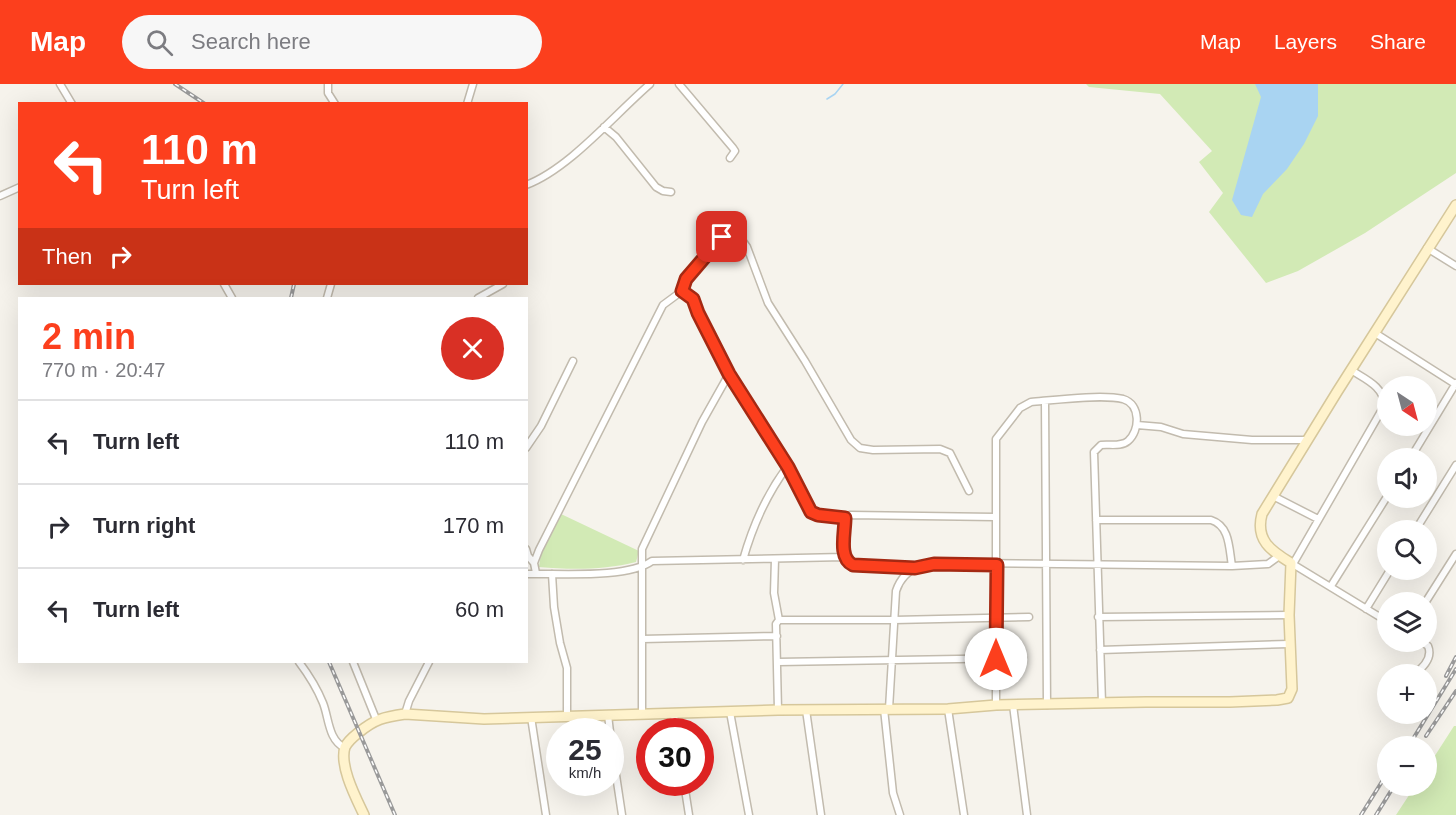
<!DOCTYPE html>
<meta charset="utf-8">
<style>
:root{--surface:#fff;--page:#f7f7f7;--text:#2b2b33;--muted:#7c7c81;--line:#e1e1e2;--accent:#fc3f1d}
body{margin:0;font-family:Arial,sans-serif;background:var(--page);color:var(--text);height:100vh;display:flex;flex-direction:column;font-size:22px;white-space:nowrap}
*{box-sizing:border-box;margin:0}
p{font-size:20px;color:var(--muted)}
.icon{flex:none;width:33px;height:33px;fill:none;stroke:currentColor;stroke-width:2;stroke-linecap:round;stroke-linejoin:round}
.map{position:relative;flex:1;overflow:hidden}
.panel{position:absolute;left:18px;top:213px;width:510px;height:366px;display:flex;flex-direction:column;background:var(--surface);border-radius:0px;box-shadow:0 6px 24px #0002}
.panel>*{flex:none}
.banner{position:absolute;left:18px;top:18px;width:510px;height:183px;border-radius:0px;box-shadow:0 6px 24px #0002;background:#fc3f1d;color:#fff;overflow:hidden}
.needle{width:39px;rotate:144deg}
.buttons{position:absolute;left:1377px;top:292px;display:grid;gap:12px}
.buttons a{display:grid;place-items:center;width:60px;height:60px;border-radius:50%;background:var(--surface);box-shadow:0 6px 24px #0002;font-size:30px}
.speed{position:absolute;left:546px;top:634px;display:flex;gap:12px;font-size:30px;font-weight:700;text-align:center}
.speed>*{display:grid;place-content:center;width:78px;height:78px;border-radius:50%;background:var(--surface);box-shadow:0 6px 24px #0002;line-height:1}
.speed small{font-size:15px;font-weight:400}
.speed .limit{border:9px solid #d22;background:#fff;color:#111}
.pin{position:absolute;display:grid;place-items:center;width:51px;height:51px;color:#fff;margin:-26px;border-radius:12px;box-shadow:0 3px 9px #0006}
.me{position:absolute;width:66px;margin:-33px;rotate:0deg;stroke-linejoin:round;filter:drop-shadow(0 0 4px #0008)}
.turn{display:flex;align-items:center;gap:21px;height:126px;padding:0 24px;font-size:27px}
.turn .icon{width:78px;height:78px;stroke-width:2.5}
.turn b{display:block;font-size:42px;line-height:51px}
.then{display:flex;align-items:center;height:57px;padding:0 24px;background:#0003;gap:12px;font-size:22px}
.round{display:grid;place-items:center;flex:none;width:63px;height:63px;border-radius:32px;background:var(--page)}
.overview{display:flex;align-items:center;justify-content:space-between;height:102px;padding:0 24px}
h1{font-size:36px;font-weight:700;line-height:45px;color:var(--accent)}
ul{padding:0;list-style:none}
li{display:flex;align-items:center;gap:18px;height:84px;padding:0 24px;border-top:2px solid var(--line)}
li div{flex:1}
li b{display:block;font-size:22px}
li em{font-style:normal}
header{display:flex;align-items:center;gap:36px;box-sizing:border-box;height:84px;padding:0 30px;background:var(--accent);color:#fff}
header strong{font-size:28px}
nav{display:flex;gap:33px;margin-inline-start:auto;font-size:21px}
.search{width:420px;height:54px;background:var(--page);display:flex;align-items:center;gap:15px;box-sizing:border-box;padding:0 21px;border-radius:33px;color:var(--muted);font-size:22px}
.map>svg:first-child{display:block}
.green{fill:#d2eab5}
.water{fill:#a9d4f2}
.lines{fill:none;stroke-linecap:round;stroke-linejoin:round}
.stream{stroke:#a9d4f2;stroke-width:1.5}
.street-casing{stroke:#c2bbae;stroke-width:9}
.secondary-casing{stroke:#d6c79b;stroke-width:12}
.street{stroke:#fff;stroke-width:6}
.secondary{stroke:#fff3cd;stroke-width:9}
.rail-casing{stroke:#9a9a9a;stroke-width:4}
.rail{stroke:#fff;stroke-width:1.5;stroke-dasharray:4.5;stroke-linecap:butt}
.route-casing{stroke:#a42913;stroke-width:15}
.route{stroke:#fc3f1d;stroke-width:10}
</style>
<header>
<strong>Map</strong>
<div class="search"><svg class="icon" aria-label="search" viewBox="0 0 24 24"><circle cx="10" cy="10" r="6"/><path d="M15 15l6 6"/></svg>Search here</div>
<nav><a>Map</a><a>Layers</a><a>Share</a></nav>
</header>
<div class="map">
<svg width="1456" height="731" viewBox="0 0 1456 731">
<rect width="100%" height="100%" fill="#f6f3ec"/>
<path class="green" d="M1086,0H1456V89L1365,149L1298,187L1266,199L1209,128L1223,109L1199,78L1212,67L1160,10L1089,3Z
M561,430L639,467L636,478C604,486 572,486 539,483L541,469Z
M1454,642H1456V731H1396L1415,702H1426L1427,684Z"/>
<path class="water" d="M1255,0H1318V32L1304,60L1287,85L1263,110L1252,133L1241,131L1232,116L1261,13Z"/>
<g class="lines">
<path class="stream" d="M827,15L835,10L843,0"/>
<defs>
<path id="street" d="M60,0L72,20
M328,0V9L335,20
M679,0L733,64L735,67L730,74
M467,20L473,0
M604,43L616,53L656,103L663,107L671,108
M526,101C569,85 614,31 650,0
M0,112L20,103
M1427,164L1456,182
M224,200L232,214
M682,207L686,195L722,153L730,149L739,152L747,163L768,219L805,277L851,356L860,364L873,366L940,365L950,369L969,407
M327,214L331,200
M478,214L503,200
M1375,249L1455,300
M1045,317L1047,621
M1137,341L1161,343L1183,350L1252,356H1308
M526,364L541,342L573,277
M1410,375L1456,299
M1273,412L1318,435
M1096,436H1211C1230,442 1229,464 1232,482
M1415,447L1456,381
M526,465L528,472L534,479
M775,475L774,509L779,536
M743,476C752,444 767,410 787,383
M1291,479L1388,538
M1293,480L1384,322C1385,303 1365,295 1351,286
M913,484L862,482L847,478L844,473L845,434L850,431L995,433
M536,489L534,479L539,466L663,221L682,207L693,215L698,229L729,290L787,383L811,428L818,431L845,434
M526,490C558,489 627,495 652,477L844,473
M552,490L554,523L560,559L567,584V632
M1331,502L1388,411
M1425,519L1456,470
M1366,525L1390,486
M1098,533L1289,531
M642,555L777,552
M1100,566L1289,560
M299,578C308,590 317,604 323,619C329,634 328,656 345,664
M353,578L376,635
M778,578L1023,574
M1413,591C1423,584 1433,574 1428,562L1422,558
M1383,607L1388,605
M996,621V355L1020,324L1031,318C1054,316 1102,310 1123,315C1141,320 1140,347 1128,357C1121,363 1110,360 1101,361L1094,368L1102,619
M1013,621L1027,731
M884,625L893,709L900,731
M889,625L896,507C906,476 937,480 963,479L1232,482L1268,480L1279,472
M948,625L964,731
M778,626L776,540L779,536H894L1029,533
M806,626L821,731
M730,628L749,731
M405,630L409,617L429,578
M674,630L676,648
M608,631L610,648
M642,631V465L702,338L729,290
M531,633L546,731
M610,651L622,731
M684,699L689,731"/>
<path id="secondary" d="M364,731C356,714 339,682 345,663C348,657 353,653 358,649C375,635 384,633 405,630L484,635L778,626L948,625L996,621L1146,618H1230L1277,616L1288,614L1292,605L1289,531L1291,479C1271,467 1255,456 1262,430L1337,308L1456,121"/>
</defs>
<use href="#street" class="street-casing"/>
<use href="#secondary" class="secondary-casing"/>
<use href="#street" class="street"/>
<use href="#secondary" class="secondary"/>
<defs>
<path id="rail" d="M175,0L205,20
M291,214L294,200
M329,578L395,731
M1446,592L1456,573
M1426,652L1456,607
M1408,663L1456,585
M1361,731L1388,688
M1376,731L1394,702"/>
</defs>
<use href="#rail" class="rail-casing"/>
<use href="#rail" class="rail"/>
</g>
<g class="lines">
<defs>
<path id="route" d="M722,153L686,195L682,207L693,215L698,229L729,290L788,383L811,428L818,431L845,434C845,449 838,474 853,481L915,484L934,480L997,481L996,575"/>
</defs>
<use href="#route" class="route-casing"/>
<use href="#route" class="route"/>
</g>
</svg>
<div class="buttons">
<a><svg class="needle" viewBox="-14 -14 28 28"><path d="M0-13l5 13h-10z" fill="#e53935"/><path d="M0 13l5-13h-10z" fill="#7c7c81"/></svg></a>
<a><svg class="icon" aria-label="sound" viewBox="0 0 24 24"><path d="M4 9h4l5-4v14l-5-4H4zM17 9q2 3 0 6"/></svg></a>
<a><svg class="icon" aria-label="search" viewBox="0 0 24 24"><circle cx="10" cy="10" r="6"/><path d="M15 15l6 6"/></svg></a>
<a><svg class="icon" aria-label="layers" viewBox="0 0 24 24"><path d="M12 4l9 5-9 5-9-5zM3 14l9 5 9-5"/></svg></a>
<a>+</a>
<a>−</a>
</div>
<div class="speed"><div>25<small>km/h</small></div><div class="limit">30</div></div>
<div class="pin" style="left:722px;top:153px;background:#d93025"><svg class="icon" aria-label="arrive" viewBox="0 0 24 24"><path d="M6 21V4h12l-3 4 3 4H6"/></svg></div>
<svg class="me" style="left:996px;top:575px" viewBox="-20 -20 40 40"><circle r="19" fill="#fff"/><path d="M0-13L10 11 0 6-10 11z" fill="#fc3f1d"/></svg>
<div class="banner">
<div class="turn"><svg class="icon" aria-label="left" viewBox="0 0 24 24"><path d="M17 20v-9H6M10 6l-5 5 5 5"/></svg><div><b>110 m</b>Turn left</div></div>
<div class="then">Then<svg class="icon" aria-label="right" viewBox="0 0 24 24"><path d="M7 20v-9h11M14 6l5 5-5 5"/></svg></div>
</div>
<section class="panel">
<div class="overview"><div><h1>2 min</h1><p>770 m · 20:47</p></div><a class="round" style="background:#d93025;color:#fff"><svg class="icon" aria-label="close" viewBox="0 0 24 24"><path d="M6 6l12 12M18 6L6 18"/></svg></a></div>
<ul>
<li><svg class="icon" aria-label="left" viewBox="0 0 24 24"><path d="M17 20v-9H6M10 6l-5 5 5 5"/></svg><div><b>Turn left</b></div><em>110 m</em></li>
<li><svg class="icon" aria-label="right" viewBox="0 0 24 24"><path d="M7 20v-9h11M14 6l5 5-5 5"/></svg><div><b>Turn right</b></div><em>170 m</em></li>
<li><svg class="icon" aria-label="left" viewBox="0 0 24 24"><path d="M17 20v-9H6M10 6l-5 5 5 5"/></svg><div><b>Turn left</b></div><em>60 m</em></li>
</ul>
</section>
</div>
